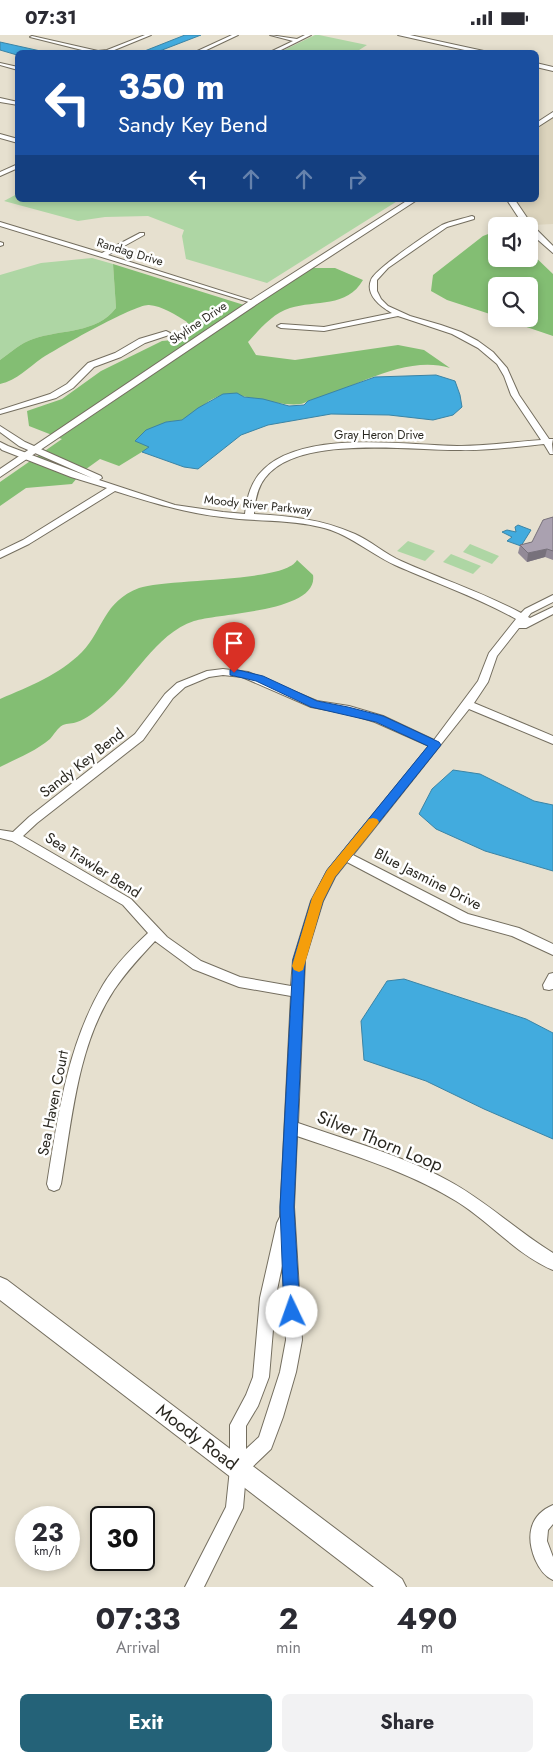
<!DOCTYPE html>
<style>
:root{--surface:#fff;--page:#f2f2f3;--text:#2b2b33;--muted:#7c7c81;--accent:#246278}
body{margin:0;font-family:Jost,sans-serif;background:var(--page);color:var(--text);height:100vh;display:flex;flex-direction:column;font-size:19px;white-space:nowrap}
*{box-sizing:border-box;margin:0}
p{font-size:16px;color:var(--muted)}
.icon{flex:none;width:28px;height:28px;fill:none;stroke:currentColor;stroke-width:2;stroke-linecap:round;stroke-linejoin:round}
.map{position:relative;height:1552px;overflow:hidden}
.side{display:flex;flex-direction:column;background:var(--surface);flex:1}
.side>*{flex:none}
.banner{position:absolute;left:15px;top:15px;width:524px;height:152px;border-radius:8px;box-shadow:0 2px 8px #0003;background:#1a4fa0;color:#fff;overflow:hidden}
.fabs{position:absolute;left:488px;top:182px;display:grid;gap:10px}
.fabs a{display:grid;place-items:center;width:50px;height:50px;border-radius:8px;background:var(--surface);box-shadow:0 2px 8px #0003;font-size:25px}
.speed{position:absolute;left:15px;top:1471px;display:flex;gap:10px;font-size:25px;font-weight:700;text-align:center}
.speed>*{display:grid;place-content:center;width:65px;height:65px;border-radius:50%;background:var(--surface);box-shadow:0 2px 8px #0003;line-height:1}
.speed small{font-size:12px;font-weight:400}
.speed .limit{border:2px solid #111;border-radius:8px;background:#fff;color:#111}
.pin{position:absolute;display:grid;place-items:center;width:42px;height:42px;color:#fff;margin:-51px -21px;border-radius:50% 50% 50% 0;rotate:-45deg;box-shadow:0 0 5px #0007}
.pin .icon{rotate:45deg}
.me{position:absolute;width:55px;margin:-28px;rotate:357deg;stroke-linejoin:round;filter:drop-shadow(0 0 4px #0008)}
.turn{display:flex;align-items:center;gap:18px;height:105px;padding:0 20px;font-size:22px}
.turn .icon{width:65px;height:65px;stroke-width:2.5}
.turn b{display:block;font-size:35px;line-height:42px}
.lanes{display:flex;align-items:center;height:48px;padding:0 20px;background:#0003;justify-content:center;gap:25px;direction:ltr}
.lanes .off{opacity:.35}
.eta{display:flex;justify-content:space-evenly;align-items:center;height:85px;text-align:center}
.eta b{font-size:30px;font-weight:700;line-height:35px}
.cta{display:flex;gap:10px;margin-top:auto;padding:10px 20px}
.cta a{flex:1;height:58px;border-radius:8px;background:var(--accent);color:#fff;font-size:20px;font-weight:700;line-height:58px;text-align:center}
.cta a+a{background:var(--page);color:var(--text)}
.status{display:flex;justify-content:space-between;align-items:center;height:35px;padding:0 25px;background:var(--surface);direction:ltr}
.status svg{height:14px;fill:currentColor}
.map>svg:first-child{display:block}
.built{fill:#dcd4bd}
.green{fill:#aed6a4}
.forest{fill:#83be73}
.water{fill:#42abde;stroke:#3b84a5}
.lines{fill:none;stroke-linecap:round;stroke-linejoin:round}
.street-casing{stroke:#746e5f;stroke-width:2}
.secondary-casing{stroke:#746e5f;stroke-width:2}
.street{fill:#fff;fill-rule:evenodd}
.secondary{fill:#fff;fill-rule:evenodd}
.wall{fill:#928a97}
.shaded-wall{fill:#77717b}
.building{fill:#aaa1b0;stroke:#77717b}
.route{fill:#1a73e8;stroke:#114b97}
.slow{fill:#f59e0b}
.labels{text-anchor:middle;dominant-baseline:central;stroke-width:5;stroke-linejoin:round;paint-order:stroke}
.far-street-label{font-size:12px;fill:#2a2821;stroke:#fff}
.street-label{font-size:15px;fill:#2a2821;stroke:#fff}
.near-street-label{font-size:18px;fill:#2a2821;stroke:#fff}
</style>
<div class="status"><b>07:31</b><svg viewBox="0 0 49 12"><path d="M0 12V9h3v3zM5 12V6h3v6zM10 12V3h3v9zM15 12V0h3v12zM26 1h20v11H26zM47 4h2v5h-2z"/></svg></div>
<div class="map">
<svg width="553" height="1552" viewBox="0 0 553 1552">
<rect width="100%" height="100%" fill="#e6e0cf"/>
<path class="built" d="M553,81V189L532,190L515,165H536V94Z"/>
<path class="green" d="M315,0H319L367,10L356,17L278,18Z
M17,159L18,165H399L267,248L186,224L182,201L184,195L148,181L105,182L78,186L4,166Z
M92,223L113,229L116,273C96,299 62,294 33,304C21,308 11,317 0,325V240L41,228Z
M408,506L435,516L425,526L397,516Z
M470,509L499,521L492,529L463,517Z
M451,519L481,531L473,539L443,527Z"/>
<path class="forest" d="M496,196V224H529V216L553,239V301L503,284H529V251H496V281L447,265L431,256L433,240L483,201Z
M113,229L244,270L52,400L29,391L27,376L62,364L101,336L162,306L183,304L191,300L187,287C176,280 162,271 149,270C137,268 56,314 42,323C28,333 17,345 0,349V325C11,317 21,308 33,304C62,294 96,299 116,273Z
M311,233H335L363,245C347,273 316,265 290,273C273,278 259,295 248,307L256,320L295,325L398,310L424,315L450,333C404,319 352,355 308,366C294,377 245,358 225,360C209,361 196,379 182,385C178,387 171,386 166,387L150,412L119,431L100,424L82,437L72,449L26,453L0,471V447L62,404L59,403Z
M297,525L313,540C319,577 219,578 194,586C155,599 134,645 103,670C96,676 86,684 77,687C73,689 67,688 63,690C57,693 54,700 50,704C36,716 16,724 0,732V664C30,651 59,640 82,617C104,594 103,567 139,553C167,543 285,548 297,525Z"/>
<path class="water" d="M185,0H201L157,17H142Z
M0,7L45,17L18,18L17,20L0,15Z
M436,340L455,346L460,360L462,372L453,380L433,385L389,380L331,379L268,390L241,400L198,434L184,432L142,417L149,412L135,406L146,395L166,387L182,385L198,373L223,359L237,358L244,362L263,364L289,371L304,370L308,366L375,342Z
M518,490L531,495L521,511L507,506L512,502L502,497L507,495L516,497L515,492Z
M453,735L480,739L534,766L553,770V836L485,816L436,794L419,779L432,754Z
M404,944L526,984L553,998V1104L484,1074L426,1046L364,1025L361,986L387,946Z"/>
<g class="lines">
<defs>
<path id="street" d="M145,0H151L107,18H94L30,2L32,1L98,16L107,15Z
M232,0H238L200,18H193Z
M270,0L297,4L305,0H311L275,18H268L293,6Z
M354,16L357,18H352Z
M0,28L18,32V35L0,30Z
M0,63L18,67V70L0,67Z
M0,99L18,104V108L0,103Z
M18,129V133L0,141V137Z
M472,181L474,182V184L447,192L388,233L377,245V256L381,264L388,271L410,281L441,290L461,297L478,306L493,317L507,333L519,360L549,404H553L552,409L553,419H550L544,409C515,412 485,416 456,415C407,415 297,400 265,443C257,453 255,466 254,479C289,481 322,484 355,499C371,506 385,519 401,526C441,544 482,557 521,578L525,574L553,560V567L531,578L528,582L530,583L553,572V579L526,593H519L497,621L488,647L474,668L553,701V709L469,674L353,820L468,879L519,893L553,909V920L512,901L461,887L347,827L335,842L323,866L305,925L298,1088C349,1106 402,1120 449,1146C486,1166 517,1196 553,1218V1235C517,1220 489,1186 456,1166C407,1136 352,1120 297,1101L294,1172L302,1305L296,1337L283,1382L271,1414L246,1438L243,1473L204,1552H185L226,1472L230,1434V1390L246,1360L253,1342L260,1263L277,1188L280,1182L291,961L239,952L193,934L155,906C140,922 126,937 114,955C77,1011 72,1085 61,1149L59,1154L54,1156L49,1154L47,1149C58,1081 67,1011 103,950C115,930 131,914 148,898L123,870L12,806L0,803V795L13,797L29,782L135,699L165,659L177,648L207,636L223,634L248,637L317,666L349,671L383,681L434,705L478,646L489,618L516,584C477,562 435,548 395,530C369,518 348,498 320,492C288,484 255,487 222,482C185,478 150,467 115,456L29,509L0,523V516L23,505L107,453L71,442L2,415L0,413V407L8,411L92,443L19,411L0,397V391L25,407L101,441L102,443L99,445L175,470L223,477L245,479C247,462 251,446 264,434C305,395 404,410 457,411C485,411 513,407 541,405L511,360L504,341L497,329L478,313L452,299L398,281L324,296L281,293L277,291L281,289L324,292L392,278C381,272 365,260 371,245C375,234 430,197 442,190C451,186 462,184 472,181ZM223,640L242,642L311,672L349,679L375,687L429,711L327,836L311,866L293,925L291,951L240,942L201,926L167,902L131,864L23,801L37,788L143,705L173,663L185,652L209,642ZM282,1231L284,1255H277ZM275,1271H284L286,1305L280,1337L259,1402L246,1414V1391L258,1371L269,1342Z
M0,187L102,218L140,198H144V200L108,220L257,267L252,268L0,191Z
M0,207L3,208V210L0,211Z
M166,296L170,298L169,300L145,308L121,322L94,332L73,353L56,363L0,379V375L50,359L67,349L88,328L115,318L139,304Z
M553,938V954L549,955L544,954L543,950L549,939Z
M553,1470V1489L548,1495L547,1506L553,1522V1545C544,1541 539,1533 535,1524C526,1502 529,1480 553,1470Z"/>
<path id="secondary" d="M398,0H410L493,18H478Z
M536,28L553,32V36L536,32Z
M553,77V82L536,93V88Z
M408,165H417L257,269L0,442V434L251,265Z
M507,165H515L532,190L553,211V218L529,197V191H524Z
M0,1242L7,1245L402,1544L406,1552H374L0,1265Z"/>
</defs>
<use href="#street" class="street-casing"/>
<use href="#secondary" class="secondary-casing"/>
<use href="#street" class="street"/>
<use href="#secondary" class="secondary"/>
</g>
<path class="wall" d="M553,482V525L545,522L527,527L518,518L520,510L532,507Z"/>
<path class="shaded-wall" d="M547,514L545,522L527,527L528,518Z"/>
<path class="building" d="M553,482V516L547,514L528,518L520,510L532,507L543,485Z"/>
<path class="route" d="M234,634L263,641L317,666L348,672L383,681L439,707L441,710L335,842L323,866L305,925L294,1172L300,1277L297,1283L292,1285L286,1283L284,1277L280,1172L293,925L311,866L327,835L428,711L376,687L311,672L256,646L230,640V635Z"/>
<path class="slow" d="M373,783L377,784L379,787L377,790L335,842L323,866L303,935L299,937L294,935L292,931L312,863L327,835L369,784Z"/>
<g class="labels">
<g class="far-street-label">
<text transform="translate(130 217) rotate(17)">Randag Drive</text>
<text transform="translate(198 288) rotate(-34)">Skyline Drive</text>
<text x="379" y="400">Gray Heron Drive</text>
<text transform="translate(258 470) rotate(6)">Moody River Parkway</text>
</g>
<g class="street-label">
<text transform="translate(82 728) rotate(-38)">Sandy Key Bend</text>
<text transform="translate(93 830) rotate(32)">Sea Trawler Bend</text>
<text transform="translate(428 844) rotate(27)">Blue Jasmine Drive</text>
<text transform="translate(53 1068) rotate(-79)">Sea Haven Court</text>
</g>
<g class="near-street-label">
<text transform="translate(380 1106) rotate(22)">Silver Thorn Loop</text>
<text transform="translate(197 1402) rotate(37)">Moody Road</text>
</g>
</g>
</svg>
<div class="fabs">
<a><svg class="icon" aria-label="sound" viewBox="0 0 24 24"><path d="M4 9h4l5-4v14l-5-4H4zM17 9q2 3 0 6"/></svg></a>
<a><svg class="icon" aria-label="search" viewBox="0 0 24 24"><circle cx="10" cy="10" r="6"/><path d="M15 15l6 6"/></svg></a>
</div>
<div class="speed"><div>23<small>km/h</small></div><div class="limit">30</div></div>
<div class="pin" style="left:234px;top:638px;background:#d93025"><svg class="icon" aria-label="arrive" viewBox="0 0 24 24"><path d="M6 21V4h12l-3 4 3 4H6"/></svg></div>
<svg class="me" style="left:292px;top:1277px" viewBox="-20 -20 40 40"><circle r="19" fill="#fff"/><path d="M0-13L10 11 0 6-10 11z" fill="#1a73e8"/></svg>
<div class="banner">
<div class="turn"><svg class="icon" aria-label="left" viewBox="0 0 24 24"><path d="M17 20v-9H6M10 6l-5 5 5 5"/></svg><div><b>350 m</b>Sandy Key Bend</div></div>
<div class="lanes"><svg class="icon" aria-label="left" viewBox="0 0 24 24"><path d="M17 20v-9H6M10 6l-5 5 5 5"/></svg><svg class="icon off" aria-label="ahead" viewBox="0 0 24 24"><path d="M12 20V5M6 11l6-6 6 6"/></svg><svg class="icon off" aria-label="ahead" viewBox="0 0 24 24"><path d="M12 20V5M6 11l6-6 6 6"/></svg><svg class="icon off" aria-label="right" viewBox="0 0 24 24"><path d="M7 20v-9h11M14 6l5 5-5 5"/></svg></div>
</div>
</div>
<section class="side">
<div class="eta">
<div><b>07:33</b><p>Arrival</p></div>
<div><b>2</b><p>min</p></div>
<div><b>490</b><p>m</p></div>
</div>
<div class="cta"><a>Exit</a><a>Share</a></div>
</section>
